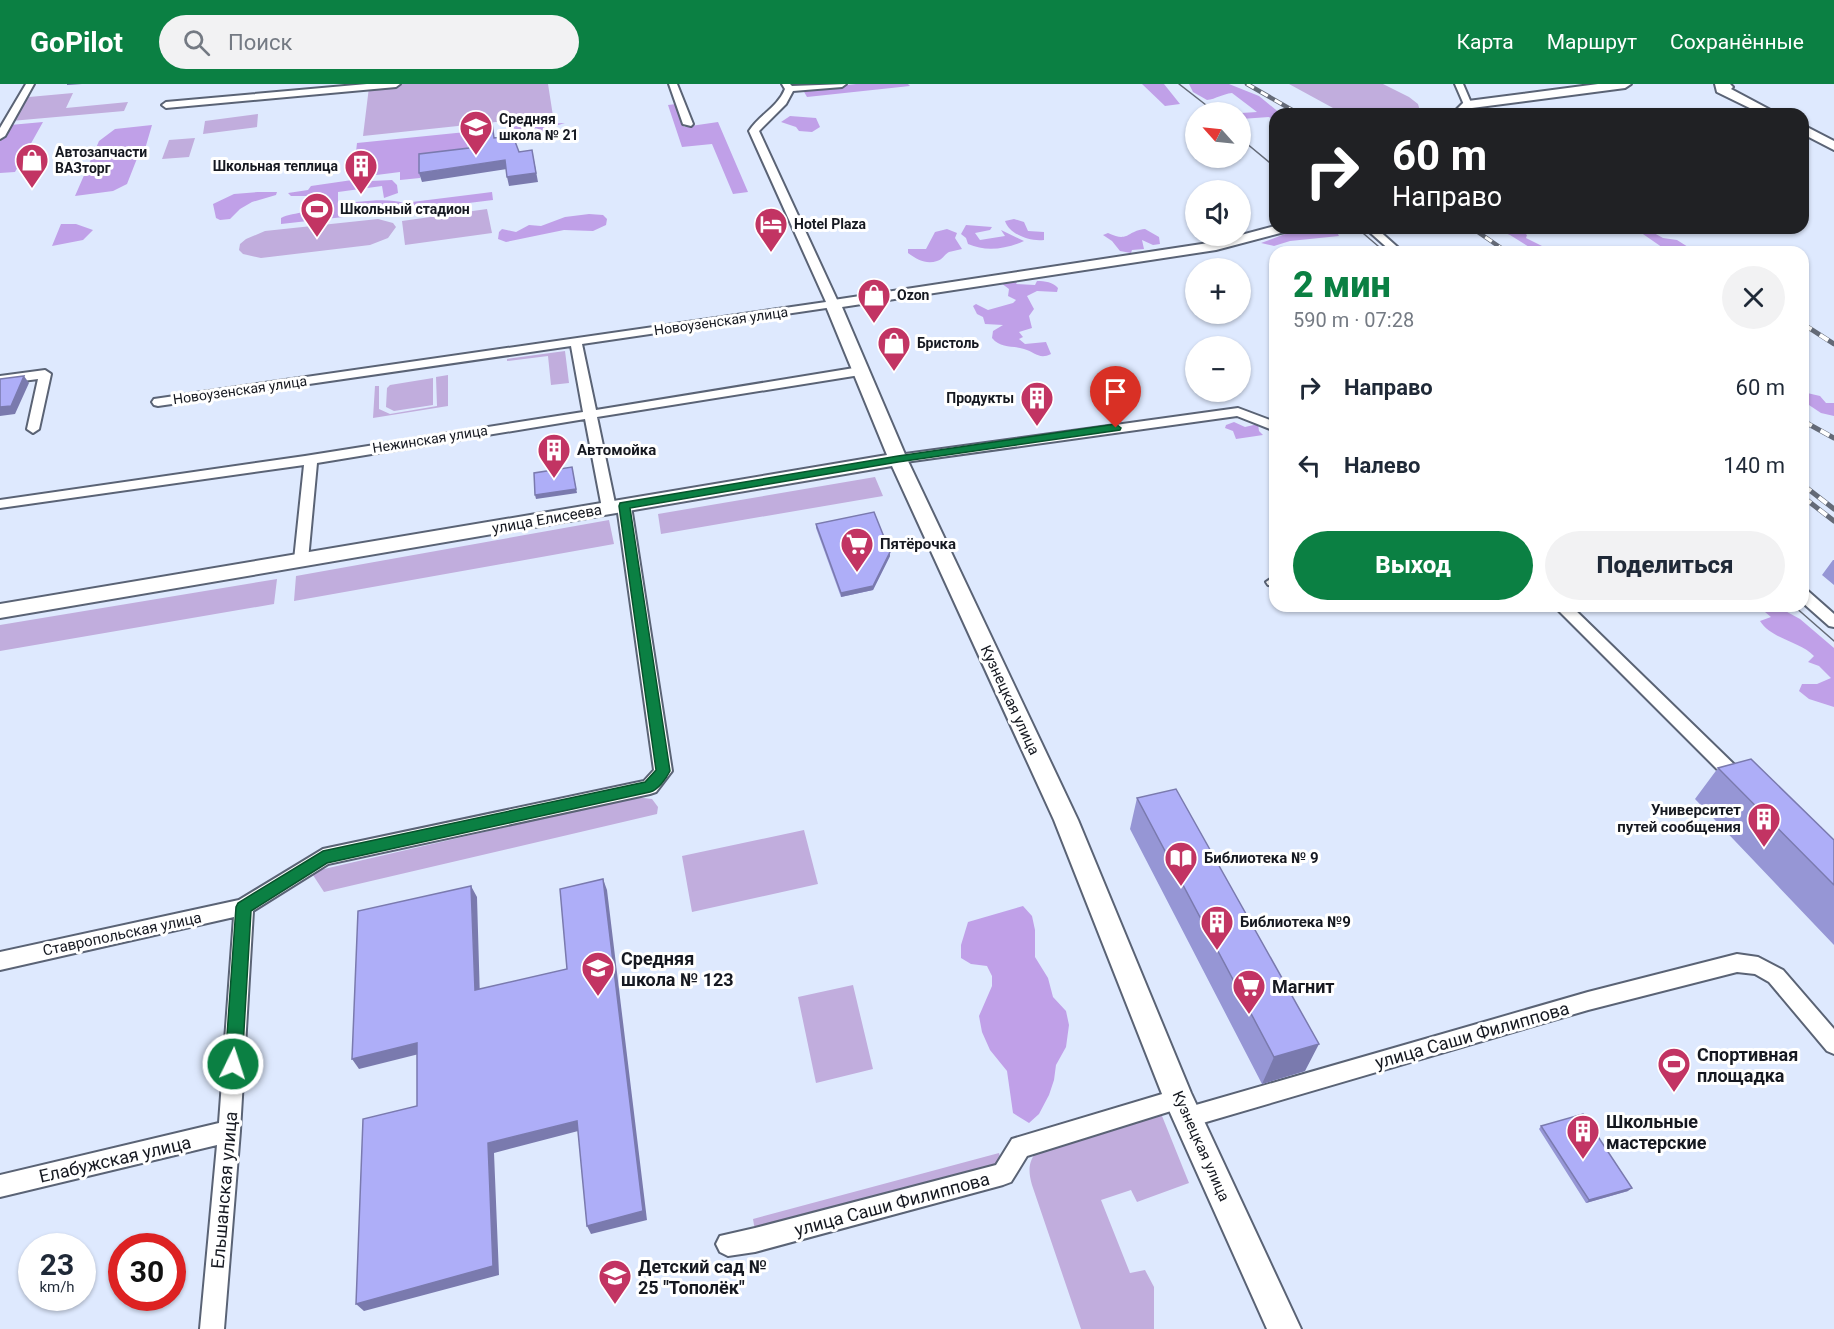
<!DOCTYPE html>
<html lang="ru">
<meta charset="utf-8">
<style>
:root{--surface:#fff;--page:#f2f2f3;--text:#1f2937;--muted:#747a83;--accent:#0b8043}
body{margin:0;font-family:Roboto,sans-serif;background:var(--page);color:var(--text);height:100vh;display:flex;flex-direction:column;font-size:22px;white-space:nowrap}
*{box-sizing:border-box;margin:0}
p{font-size:20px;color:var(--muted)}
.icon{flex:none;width:33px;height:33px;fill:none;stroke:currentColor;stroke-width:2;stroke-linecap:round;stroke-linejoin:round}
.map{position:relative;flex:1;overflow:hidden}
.panel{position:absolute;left:1269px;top:162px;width:540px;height:366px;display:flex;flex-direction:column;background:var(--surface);border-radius:18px;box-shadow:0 2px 4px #0004}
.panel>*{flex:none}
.hud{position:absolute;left:1269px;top:24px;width:540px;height:126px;border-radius:18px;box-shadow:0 2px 4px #0004;background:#202124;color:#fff;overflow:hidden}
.needle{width:39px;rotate:297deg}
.tools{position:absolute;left:1185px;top:18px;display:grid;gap:12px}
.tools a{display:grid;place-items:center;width:66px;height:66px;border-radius:50%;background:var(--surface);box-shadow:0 2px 4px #0004;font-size:30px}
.speed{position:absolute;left:18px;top:1149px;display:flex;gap:12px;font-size:30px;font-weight:700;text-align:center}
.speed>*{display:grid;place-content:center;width:78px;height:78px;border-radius:50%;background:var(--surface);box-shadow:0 2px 4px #0004;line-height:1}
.speed small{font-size:15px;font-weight:400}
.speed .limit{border:9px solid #d22;background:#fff;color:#111}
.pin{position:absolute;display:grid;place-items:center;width:51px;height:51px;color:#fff;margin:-62px -26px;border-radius:50% 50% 50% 0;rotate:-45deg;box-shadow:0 0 6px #0007}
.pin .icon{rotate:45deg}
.me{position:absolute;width:66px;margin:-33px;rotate:4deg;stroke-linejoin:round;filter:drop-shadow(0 0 4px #0008)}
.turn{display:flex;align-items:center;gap:21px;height:126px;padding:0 24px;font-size:27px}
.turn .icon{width:78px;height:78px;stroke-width:2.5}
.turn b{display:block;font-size:42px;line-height:51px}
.round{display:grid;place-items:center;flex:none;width:63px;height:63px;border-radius:32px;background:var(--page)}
.summary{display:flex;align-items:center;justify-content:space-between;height:102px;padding:0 24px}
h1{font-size:36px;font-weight:800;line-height:45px;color:var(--accent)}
.primary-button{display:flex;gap:12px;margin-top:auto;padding:12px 24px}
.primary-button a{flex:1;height:69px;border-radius:36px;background:var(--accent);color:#fff;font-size:24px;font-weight:800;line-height:69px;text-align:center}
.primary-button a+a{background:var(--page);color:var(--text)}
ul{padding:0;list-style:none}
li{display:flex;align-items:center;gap:18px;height:78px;padding:0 24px}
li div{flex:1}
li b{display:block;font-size:22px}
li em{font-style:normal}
header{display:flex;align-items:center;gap:36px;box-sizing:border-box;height:84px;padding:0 30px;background:var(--accent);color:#fff}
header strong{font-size:28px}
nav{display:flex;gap:33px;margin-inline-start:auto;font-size:21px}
.search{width:420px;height:54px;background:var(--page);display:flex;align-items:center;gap:15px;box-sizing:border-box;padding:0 21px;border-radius:33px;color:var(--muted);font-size:22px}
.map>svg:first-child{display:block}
.green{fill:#c1addd}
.forest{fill:#c0a0e8}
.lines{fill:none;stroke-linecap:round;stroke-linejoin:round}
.street-casing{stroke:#5a6375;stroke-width:4}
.secondary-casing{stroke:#5a6375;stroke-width:4}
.street{fill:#fff;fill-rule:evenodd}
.secondary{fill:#fff;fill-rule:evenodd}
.tram{stroke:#646a77;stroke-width:1.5}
.rail-far1-casing{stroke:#646a77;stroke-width:4.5}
.rail-casing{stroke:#646a77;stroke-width:5}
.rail-far1{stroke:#fff;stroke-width:3;stroke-dasharray:8;stroke-linecap:butt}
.rail{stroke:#fff;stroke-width:4;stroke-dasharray:10;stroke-linecap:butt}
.wall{fill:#9696d5}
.shaded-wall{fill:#7a7aae}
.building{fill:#aeaef8;stroke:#7a7aae;stroke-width:1.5}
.route{fill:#0b8043;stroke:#07532c;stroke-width:1.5}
.labels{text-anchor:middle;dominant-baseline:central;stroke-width:6;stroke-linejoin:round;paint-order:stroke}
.far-poi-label{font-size:14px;font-weight:bold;fill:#161921;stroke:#fff;text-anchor:start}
.far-street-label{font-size:14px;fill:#161921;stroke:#fff}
.poi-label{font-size:15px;font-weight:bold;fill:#161921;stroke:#fff;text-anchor:start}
.street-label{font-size:15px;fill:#161921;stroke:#fff}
.near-poi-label{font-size:18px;font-weight:bold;fill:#161921;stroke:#fff;text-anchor:start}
.near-street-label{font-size:18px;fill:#161921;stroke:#fff}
</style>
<header>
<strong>GoPilot</strong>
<div class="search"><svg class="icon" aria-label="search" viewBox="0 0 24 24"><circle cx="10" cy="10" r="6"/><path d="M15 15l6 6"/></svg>Поиск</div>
<nav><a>Карта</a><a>Маршрут</a><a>Сохранённые</a></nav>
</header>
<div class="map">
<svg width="1834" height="1245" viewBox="0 0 1834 1245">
<rect width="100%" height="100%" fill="#dee9fe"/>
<path class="green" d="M397,0H548L553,32L363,52L369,3Z
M1289,0H1383L1409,13L1418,20L1420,27L1417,30H1344Z
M73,9L66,24L128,18L124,27L11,37L25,11H30L29,13Z
M258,30L257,43L203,50L205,37Z
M195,54L189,73L162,75L169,56Z
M487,125L492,149L405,161L402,137Z
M378,135L393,139L396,143L388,154L370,161L261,174L243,170L239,166L240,160L246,155L265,147Z
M565,267L569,299L551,301L548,272L507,277V275Z
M448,291V322L373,334L375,302H379V325L390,330L437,322L436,293Z
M433,294V321L394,327L386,323L387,304L390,301Z
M875,393L883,412L661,450L658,430Z
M609,436L614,460L294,517L296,492Z
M277,495L274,520L0,567V541Z
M635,713L652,715L658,723L657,730L324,808L311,788Z
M804,746L818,800L692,828L682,772Z
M853,901L873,985L816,999L798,913Z
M1160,1027L1189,1099L1137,1118L1131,1106L1101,1116L1130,1189L1145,1186L1154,1203V1245H1081L1032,1101C1028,1087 1028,1077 1038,1066Z
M999,1069L1002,1080L755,1147L753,1135Z"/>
<path class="forest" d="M856,0H908L910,2L807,13L803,6Z
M1142,0H1164L1180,20L1165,22Z
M1189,0H1229L1259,12L1281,30H1275V38L1269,33L1241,35V29L1257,28L1232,9C1222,10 1216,15 1207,16L1193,8Z
M676,20L684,43L718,38L748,108L733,110L712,60L682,63L668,21Z
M790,32L816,34L820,43L812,48L799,47L796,43L781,38Z
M43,38L15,88L0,89V57L10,41Z
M565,39L545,45L556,48L547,57L539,56L528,49L538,44L523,46L510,44L515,41Z
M152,41L145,65L138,72L127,100L113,107L75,112L99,57L115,45Z
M466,48L469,72L420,78V94L400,96V88L353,94L357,59Z
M359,95L371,97L392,96L397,101L398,109L384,114L382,102L338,108V120C355,118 388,113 404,119L406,126L281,140V134C294,127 317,130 326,119L323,112H291L288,109L308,106L311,102Z
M258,108H277L276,111L252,118L240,125L230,135L220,136L216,134L213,120L234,110Z
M492,108L493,116L412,126V118Z
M589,130L603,131L607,135L606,141L593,147L564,146L506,158L498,155L499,148L502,145L516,148L529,141L541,142L565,133Z
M1014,135L1024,138L1028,147L1044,148V156C1030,158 1009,150 1005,137Z
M61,140H76L93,146L83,156L52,162Z
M966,141L992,143L990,146L975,149L980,156L1005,152L1001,146L1024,157C1006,165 986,168 968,160L966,154L961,150Z
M1323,144L1336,146L1339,152L1290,157L1274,162L1261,159L1285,150H1298Z
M1519,144L1527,151L1526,154L1554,168H1532L1534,166L1510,151L1495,145Z
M947,145L957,149L955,154L962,165L949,168C945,170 942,176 937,177C926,181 916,175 908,169V165H926L935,148Z
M1145,145L1159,153L1160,160L1153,161L1142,156L1144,165L1132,166L1131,169L1120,167L1112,157L1103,151L1108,149C1129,159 1126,147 1145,145Z
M1640,148L1654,149L1663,154L1677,156L1696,168H1669Z
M1009,196L1017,198L1016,200L1035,201L1037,197C1045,197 1053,198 1058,204L1057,208L1037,207L1027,212L1034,225L1029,232L1032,244L1019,248L1023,253L1019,255L1025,260L1046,258L1051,270C1039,276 1035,268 1024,265C1012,261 1001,265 992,254L993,247L1003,241L985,240L983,233L977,230L973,222L976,220L988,226L1013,219L1016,216L1008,212L1009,205L1001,199Z
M1803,308L1820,312L1826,319H1834V332L1821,329L1803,317Z
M1234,338L1245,343L1258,340L1259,347L1263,351L1236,355L1233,347L1225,344L1226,341Z
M1776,522L1800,535L1834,564V623L1809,615L1799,607L1802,600H1817L1831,594L1819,582L1808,578L1814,572C1800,557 1771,555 1760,537L1771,533L1765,528L1770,523Z
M1023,822L1032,832L1035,846V873L1048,894L1053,913L1066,927L1069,941L1066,963L1056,981L1054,996L1049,1011L1039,1030L1029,1039L1013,1029L1007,987L990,966L982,948L979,932L992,902V892L987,882L971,880L961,874V861L968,838Z"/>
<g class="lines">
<defs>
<path id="street" d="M26,0H34L5,52L0,55V44Z
M367,0H400L396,3L166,24L162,21L166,18Z
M669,0H677L693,40L691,42L683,40Z
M782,0H790L792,2L846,0L842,3L793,7L786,20L759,47L839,220L833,223L582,260L596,326L860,283L866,287L860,291L597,333L616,424L614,427H604L602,424L585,335L317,379L308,476L301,481L294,476L304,381L0,424V416L305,372L583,328L571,262L158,322L154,321L152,318L154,315L826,218L749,47C759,31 778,23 785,5Z
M1455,0H1463L1472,21L1471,23H1465Z
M1365,144H1376L1403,168H1392Z
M45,286L51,290L39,345L33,349L27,345L38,295L0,300V292Z
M1238,324L1275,338V347L1237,332L898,379L891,375L898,371Z
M624,418L631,422L672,687L656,708L650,710L328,780L253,827L240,1047L224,1245H200L217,1061L0,1113V1091L219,1039L234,833L0,886V868L239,816L323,765L644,697L654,686L617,422Z
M1275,492V502L1268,501L1266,498Z
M1803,506L1808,507L1834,530V543L1829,542L1803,519Z
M1554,522H1571L1746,692L1749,697L1746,702L1740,704L1734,702Z
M1737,870L1758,873L1783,886L1834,945V970L1827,967L1769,898L1755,890L1737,888L1588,926L1189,1043L1181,1040L1178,1033L1181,1026L1189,1023L1588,908Z
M1179,1005L1187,1008L1190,1015L1187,1022L1027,1072L1011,1098L1003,1101L755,1168L728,1172L720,1168L716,1160L720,1152L755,1144L996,1081L1012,1055Z"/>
<path id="secondary" d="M1598,0H1631L1625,4L1472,24L1465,30H1452L1464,18L1468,17Z
M1715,0H1730L1733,3L1731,5L1778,30H1762L1717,8Z
M1803,41L1834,57V66L1803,50Z
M1275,142V144H1290L1288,147L1216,166L842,223L907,375L1078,736L1191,1009L1301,1245H1267L1164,1015L1054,736L892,382L0,534V520L887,371L825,220L827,217L1215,158Z"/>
</defs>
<use href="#street" class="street-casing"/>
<use href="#secondary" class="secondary-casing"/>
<use href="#street" class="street"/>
<use href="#secondary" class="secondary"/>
<path class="tram" d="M1179,0L1215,28
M1240,54L1275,83
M1357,144L1385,168
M1794,522L1834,557"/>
<defs>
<path id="rail-far1" d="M1247,0L1299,30
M1472,144L1507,168"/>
<path id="rail" d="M1803,240L1834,260
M1803,337L1834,354
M1803,401L1834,425
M1803,413L1834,437"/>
</defs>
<use href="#rail-far1" class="rail-far1-casing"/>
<use href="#rail" class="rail-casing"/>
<use href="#rail-far1" class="rail-far1"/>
<use href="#rail" class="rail"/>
</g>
<path class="wall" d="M816,440L890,468V472L873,506L841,513L816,444Z
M1833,476H1834V501L1822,491Z
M1718,684L1834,756V861L1695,715Z
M1137,714L1305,987L1262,1000L1130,745Z
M1541,1042L1628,1107L1586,1119L1539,1045Z"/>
<path class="shaded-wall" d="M67,0H82L67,1Z
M532,66L538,98L509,102L507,93Z
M505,76L507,85L422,98L419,89Z
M24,292L29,299L15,330L0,332V323Z
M572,383L577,409L536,415L535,411Z
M890,468V472L873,506L841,513V509Z
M603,795L607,806L647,1136L591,1150L587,1142Z
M471,802L477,813L480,916L475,906Z
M417,959L423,969L359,985L352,975Z
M1319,960L1305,987L1262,1000L1274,973Z
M577,1037L582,1046L494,1069L499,1191L364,1227L356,1220L488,1059Z
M1632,1104L1628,1107L1586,1119L1589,1116Z"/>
<path class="building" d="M492,39L494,54L513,52L519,68L532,66L536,89L507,93L505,76L419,89V70L469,64L468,42Z
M24,292L11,322L0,323V295Z
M572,383L576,405L535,411L534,389Z
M874,428L890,468L873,502L841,509L816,440Z
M1751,675L1834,756V801L1718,684Z
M1176,705L1319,960L1274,973L1137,714Z
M603,795L643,1127L587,1142L577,1037L488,1059L493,1182L356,1220L363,1035L417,1022V959L352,975L358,827L471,802L475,906L567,885L560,805Z
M1583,1030L1632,1104L1589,1116L1541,1042Z"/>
<path class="route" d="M1116,340L1121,344L1120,346L898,378L630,424L670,687C666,695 658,706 650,708L327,779L251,827L242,980L240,986L233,988L227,986L225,980L236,823L238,819L323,767L645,698L656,686L619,422L620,419L898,372Z"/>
<defs>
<symbol id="school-pin" viewBox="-11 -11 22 30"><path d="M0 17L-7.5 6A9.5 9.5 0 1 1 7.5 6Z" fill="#c23463" stroke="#fff"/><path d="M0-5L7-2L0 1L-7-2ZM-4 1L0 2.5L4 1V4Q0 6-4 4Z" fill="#fff"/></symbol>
<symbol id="shop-pin" viewBox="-11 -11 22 30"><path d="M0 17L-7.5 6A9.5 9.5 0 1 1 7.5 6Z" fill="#c23463" stroke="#fff"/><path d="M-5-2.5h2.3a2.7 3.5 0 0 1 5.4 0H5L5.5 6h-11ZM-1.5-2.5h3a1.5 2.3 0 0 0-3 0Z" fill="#fff"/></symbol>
<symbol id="building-pin" viewBox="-11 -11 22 30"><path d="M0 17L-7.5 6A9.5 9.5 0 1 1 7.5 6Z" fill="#c23463" stroke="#fff"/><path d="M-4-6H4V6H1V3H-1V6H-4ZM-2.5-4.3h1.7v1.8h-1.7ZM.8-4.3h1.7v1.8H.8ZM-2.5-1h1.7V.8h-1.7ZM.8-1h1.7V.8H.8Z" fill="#fff"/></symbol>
<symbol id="stadium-pin" viewBox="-11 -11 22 30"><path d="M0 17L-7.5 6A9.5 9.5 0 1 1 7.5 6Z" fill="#c23463" stroke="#fff"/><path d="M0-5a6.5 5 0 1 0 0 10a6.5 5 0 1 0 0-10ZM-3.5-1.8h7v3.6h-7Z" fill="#fff"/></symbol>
<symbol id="hotel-pin" viewBox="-11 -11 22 30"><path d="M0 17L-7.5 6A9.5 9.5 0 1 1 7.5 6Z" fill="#c23463" stroke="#fff"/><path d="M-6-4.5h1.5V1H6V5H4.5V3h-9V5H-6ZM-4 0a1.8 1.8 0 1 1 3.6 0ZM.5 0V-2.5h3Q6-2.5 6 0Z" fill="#fff"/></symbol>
<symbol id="supermarket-pin" viewBox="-11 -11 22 30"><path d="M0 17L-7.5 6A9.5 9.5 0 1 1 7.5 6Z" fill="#c23463" stroke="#fff"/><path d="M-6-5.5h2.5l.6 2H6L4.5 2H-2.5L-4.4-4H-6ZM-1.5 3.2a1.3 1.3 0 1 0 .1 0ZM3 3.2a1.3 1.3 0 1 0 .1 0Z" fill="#fff"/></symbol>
<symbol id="library-pin" viewBox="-11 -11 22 30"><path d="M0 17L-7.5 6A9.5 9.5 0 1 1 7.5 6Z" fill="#c23463" stroke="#fff"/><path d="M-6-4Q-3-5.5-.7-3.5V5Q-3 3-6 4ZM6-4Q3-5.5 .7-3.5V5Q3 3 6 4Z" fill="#fff"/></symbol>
</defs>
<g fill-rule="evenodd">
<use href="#school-pin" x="457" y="24" width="38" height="52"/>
<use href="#shop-pin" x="13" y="57" width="38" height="52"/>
<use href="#building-pin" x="342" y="63" width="38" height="52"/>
<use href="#stadium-pin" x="298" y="106" width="38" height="52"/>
<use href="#hotel-pin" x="752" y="121" width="38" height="52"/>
<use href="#shop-pin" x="855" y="192" width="38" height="52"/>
<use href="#shop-pin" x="875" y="240" width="38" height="52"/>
<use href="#building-pin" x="1018" y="295" width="38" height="52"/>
<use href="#building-pin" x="535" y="347" width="38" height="52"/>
<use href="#supermarket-pin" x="838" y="441" width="38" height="52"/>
<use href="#building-pin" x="1745" y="716" width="38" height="52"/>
<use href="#library-pin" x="1162" y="755" width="38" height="52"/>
<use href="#building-pin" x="1198" y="819" width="38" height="52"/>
<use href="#school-pin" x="579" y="865" width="38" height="52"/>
<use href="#supermarket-pin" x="1230" y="883" width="38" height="52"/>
<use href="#stadium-pin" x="1655" y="961" width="38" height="52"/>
<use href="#building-pin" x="1564" y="1028" width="38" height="52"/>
<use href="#school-pin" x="596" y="1173" width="38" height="52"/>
</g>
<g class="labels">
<g class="far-poi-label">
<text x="499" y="35">Средняя<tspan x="499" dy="16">школа № 21</tspan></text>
<text x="55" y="68">Автозапчасти<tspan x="55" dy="16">ВАЗторг</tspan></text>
<text x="338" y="82" text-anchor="end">Школьная теплица</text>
<text x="340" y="125">Школьный стадион</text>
<text x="794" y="140">Hotel Plaza</text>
<text x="897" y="211">Ozon</text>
<text x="917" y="259">Бристоль</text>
<text x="1014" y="314" text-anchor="end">Продукты</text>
</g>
<g class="far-street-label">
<text transform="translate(721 237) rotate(-8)">Новоузенская улица</text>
<text transform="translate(240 306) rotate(-8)">Новоузенская улица</text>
<text transform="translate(430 355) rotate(-9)">Нежинская улица</text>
</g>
<g class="poi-label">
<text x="577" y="366">Автомойка</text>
<text x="880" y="460">Пятёрочка</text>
<text x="1741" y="726" text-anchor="end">Университет<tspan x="1741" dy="17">путей сообщения</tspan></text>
<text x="1204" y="774">Библиотека № 9</text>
<text x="1240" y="838">Библиотека №9</text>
</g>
<g class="street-label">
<text transform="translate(547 435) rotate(-10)">улица Елисеева</text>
<text transform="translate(1010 616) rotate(65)">Кузнецкая улица</text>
<text transform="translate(122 850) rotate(-12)">Ставропольская улица</text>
<text transform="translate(1201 1062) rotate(66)">Кузнецкая улица</text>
</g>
<g class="near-poi-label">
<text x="621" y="874">Средняя<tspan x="621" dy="21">школа № 123</tspan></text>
<text x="1272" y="902">Магнит</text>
<text x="1697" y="970">Спортивная<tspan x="1697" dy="21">площадка</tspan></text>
<text x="1606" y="1037">Школьные<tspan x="1606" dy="21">мастерские</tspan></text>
<text x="638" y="1182">Детский сад №<tspan x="638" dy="21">25 "Тополёк"</tspan></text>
</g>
<g class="near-street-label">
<text transform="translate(1472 951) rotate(-16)">улица Саши Филиппова</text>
<text transform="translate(115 1075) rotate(-13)">Елабужская улица</text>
<text transform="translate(224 1106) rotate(-85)">Ельшанская улица</text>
<text transform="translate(892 1120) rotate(-15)">улица Саши Филиппова</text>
</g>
</g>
</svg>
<div class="tools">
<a><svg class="needle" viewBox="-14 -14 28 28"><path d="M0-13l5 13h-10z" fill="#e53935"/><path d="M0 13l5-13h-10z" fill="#747a83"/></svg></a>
<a><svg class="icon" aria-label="sound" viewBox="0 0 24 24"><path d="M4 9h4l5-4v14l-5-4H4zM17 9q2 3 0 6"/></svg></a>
<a>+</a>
<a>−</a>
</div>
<div class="speed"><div>23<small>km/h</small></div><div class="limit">30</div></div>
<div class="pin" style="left:1116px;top:344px;background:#d93025"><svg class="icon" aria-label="arrive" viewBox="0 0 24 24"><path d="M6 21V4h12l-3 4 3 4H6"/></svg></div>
<svg class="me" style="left:233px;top:980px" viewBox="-20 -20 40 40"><circle r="17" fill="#0b8043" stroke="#fff" stroke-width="3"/><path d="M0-11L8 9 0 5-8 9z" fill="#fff"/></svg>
<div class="hud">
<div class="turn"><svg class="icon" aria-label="right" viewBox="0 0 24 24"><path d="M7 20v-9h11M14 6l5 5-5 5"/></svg><div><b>60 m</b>Направо</div></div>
</div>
<section class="panel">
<div class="summary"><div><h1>2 мин</h1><p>590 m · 07:28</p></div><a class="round"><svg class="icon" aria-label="close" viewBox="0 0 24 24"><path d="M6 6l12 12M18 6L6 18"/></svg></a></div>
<ul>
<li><svg class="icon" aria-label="right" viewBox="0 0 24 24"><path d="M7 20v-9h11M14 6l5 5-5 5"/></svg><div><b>Направо</b></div><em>60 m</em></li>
<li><svg class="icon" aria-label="left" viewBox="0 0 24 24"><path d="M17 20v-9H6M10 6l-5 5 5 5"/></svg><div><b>Налево</b></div><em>140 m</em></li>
</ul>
<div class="primary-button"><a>Выход</a><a>Поделиться</a></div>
</section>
</div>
